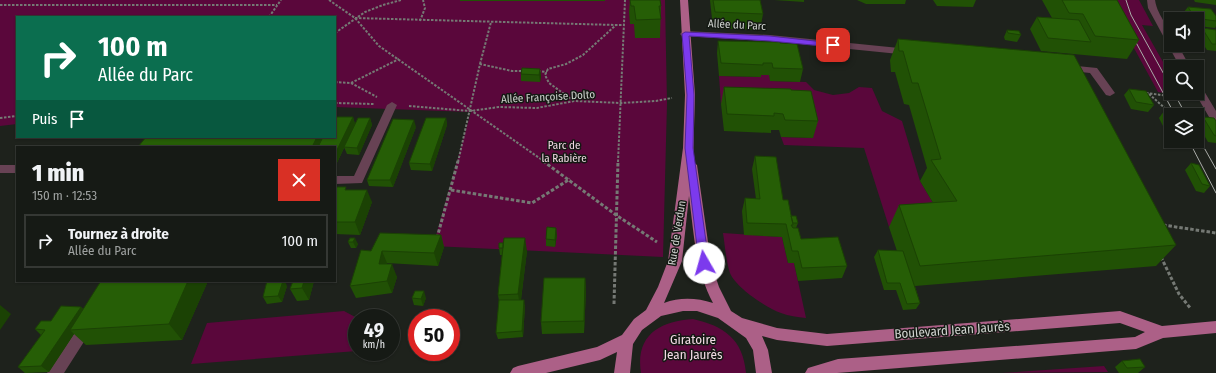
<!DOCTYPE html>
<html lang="fr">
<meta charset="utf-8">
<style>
:root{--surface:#161a15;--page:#232722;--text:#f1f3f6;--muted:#9ea1a0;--line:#353834}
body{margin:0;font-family:"Fira Sans Condensed",sans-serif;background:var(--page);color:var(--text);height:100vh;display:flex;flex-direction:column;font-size:15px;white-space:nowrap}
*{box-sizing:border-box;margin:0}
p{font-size:13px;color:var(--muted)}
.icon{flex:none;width:22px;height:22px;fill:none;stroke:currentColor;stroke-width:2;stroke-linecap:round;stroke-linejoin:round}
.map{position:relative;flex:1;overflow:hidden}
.details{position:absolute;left:16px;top:146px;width:320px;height:136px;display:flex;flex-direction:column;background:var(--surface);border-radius:0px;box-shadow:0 1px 3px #0004,0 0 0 1px var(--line)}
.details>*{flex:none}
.top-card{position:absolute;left:16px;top:16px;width:320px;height:122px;border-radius:0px;box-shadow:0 1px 3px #0004,0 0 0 1px var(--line);background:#0b6e4f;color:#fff;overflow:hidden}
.fabs{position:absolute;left:1164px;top:12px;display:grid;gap:8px}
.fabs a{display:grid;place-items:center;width:40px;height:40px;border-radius:0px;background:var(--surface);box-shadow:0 1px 3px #0004,0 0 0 1px var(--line);font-size:20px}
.speed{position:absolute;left:348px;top:309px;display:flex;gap:8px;font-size:20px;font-weight:700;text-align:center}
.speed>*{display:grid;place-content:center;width:52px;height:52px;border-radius:50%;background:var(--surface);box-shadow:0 1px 3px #0004,0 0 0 1px var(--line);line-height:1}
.speed small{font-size:10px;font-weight:400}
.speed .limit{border:6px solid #d22;background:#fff;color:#111}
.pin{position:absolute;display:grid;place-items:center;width:34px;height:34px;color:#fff;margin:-17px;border-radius:8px;box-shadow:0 2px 6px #0006}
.me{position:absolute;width:44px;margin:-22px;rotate:353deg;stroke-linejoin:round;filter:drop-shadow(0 0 3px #0008)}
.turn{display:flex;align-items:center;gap:14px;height:84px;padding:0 16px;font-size:18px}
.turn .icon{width:52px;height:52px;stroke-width:2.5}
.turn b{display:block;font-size:28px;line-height:34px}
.then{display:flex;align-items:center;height:38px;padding:0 16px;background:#0003;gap:8px;font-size:15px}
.round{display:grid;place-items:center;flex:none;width:42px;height:42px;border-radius:0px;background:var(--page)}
.headline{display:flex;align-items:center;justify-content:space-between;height:68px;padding:0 16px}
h1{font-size:24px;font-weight:800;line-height:30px}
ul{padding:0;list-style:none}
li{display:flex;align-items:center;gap:12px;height:54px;margin:0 8px 6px;padding:0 8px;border:2px solid var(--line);border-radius:0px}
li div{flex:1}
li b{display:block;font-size:15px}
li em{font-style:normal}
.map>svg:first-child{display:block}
.green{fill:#5a073b}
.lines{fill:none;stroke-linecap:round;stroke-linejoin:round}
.path-far1{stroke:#757974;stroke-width:2;stroke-dasharray:2.5 1.5;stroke-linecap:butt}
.path{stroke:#757974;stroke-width:3;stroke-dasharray:3.5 2;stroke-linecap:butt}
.minor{fill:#674254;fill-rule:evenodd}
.major{fill:#ac6087;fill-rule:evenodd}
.tram{stroke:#aaada9;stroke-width:1}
.wall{fill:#215105}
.shaded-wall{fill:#1b4204}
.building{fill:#265e06;stroke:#1b4204}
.route{fill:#7c3aed;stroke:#51269a}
.labels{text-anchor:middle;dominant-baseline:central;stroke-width:3;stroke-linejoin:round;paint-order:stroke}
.street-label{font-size:11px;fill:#cfd2ce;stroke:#141913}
.park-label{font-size:11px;fill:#f2d9e4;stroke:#141913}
.near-street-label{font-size:13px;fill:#cfd2ce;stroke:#141913}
.near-park-label{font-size:13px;fill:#f2d9e4;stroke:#141913}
</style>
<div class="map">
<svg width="1216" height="373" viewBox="0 0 1216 373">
<rect width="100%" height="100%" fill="#1e221c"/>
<path class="green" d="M0,0H665L667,103L663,257L433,246L471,112L335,107V17H17V124L0,126Z
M1112,0H1139L1153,26L1142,25L1171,76V93H1180L1181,95L1158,92L1118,19Z
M761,75H769L771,81L806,82L814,90L833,95L849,93L859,87L872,88L882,111L902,121L920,181L945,223L889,227L864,148L784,145L781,137L813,138L759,105L721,104L719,76L761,77Z
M723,233L782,237L788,263H794L806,318C797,317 789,316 781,313C767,308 736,288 730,273C726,261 725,246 723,233Z
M344,311L357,318V351L191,364L207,323Z
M693,319C724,326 743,339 746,373H641C635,336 659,321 693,319Z
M1104,366L1108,372L1002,373Z"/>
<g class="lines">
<path class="path-far1" d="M329,0L355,18L379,46L545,162
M0,5H277
M269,17L281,0
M355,18L616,25
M420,21L425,8L423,0
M335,33L365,12L383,5L401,0
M480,64L491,22
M538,71L547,72
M335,82L351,83L399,59
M351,83L377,97
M1146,93L1184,98
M1149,94L1167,110
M574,101L549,83L545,75L548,69L566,64L583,55L616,25H624
M335,103L374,104
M409,106L470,111L499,107L537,108L574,101L621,103L656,101L672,98
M0,118L17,116
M458,162L480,64L512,71H525
M618,162L625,0"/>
<path class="path" d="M543,161L616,215L657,242
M451,190L532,203L570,179
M1163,225L1216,233
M437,238L458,161
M1161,257L1179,294L1191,309
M614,304L618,161"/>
<path class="minor" d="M1147,0H1155C1158,19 1171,24 1171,45H1178L1190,67H1180L1148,8Z
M685,31L770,35L909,49L914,52L909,55L770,41L682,36L680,34L682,32Z
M1067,65L1097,68L1115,93L1110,96L1106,95L1090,73L1063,70L1062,68L1063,66Z
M1197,85L1201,86L1216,111V124L1212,122L1195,93H1197Z
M392,102L397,105L362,183L335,184V176H354L387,105Z
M0,165H17V173H0Z
M87,320L92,322L94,326L64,373H47L82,322Z"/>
<path class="major" d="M680,0H688L695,95L693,162L697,165L711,263L719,287L731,311L742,318L777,328L827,334L1120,311L1162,326L1216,321V333L1163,338L1136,349L837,373H805L808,368L838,359L1069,342L1135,337L1145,332L1120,323L827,346L777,340L762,336L768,350L772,373H756L753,350L746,338L718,318L697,311H683L661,316L642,330L633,344L630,373H614L617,352L600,360L546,373H510L513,368L518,366L597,347L622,335L634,319L646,310L658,287L668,261L683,148L685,95ZM689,196C694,234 695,269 713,303C697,298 680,297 664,303L682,261Z"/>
<path class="tram" d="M1126,0L1131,15L1171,87
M1132,35L1175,115
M1174,93L1186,115
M1197,135L1216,169
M1189,141L1216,193"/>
</g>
<path class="wall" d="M460,0H605V1H460Z
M630,0H660L661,6L660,38H635L634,24H630L629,12Z
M710,0H760L763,14L760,30L713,28Z
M774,0H804V2Z
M857,0H906L905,4H866Z
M933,0H976L973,7L937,6Z
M1042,0H1117L1139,40L1127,59L1041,51L1030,29L1037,17L1052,18Z
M1194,0H1216V5L1195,2Z
M1188,7L1216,21V26L1215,28L1197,26V19H1187L1183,13Z
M1202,28L1216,30V51L1207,50L1197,35Z
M1007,30L1021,35L1017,42L1005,40L1004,37Z
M898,39L1176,245L1156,266L915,286L920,303L916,309L903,310L896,290H884L874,257L878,250L897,251L889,227L899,205L933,203L920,181L927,168L909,105L904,104L895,72H891L890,60Z
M718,41L780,43L803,69L800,82L770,81L769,75H761V77L719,76L717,53Z
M540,69L541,76L540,82L521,81V74Z
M724,87L791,90L818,121L813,138L781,137L779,130H771V133L724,131L721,104Z
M1129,89L1154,105L1148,112L1131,109L1124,95Z
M1164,111L1171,115V137L1168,136L1159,118Z
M353,117L355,124L370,118L372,125L359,155L347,154L344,147L346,144L335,167V137Z
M1203,117L1216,121V143L1208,142L1197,123Z
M446,118L447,125L432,171L411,170L409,163Z
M416,127L393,187L369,186L367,180Z
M755,156L783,200L791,216L798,223L796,228L801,239L847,266L842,278L798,281L794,263H788L782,237L744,235L742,211L745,198L756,199L752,169Z
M1191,163L1210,186L1204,193L1196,191L1185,170Z
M335,187L347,190L372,202L360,235L335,234Z
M441,235L444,247L438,266L387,263V264L397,277L392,293L356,298L350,286L371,251Z
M557,235L555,247L546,246V239Z
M350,238L358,244L356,248H351L348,242Z
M499,248L527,251L521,300L525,306L523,337L498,339L496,333L499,301L498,295L502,255H500Z
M585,278L586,290L584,333L542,334L541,322Z
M208,281L182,340L86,345L74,334L49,372L25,373L18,367L41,335L35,329L81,307L83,309Z
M314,281L309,300L297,301L290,289Z
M287,286L282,302L267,304L263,297Z
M412,298H426L423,306L414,305Z
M1122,361L1145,367L1138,373H1119L1115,367Z"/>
<path class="shaded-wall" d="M540,69L541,76L540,82L539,75Z
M353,117L355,124L335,167V154Z
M370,118L372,125L359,155L357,148Z
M446,118L447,125L432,171L430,164Z
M414,120L416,127L393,187L390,180Z
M317,137H324L318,147H312Z
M367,190L372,202L360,235L355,222Z
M556,228L557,235L555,247V240Z
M441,235L444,247L438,266L434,253Z
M355,238L358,244L356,248L353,242Z
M525,238L527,251L520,306L518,294Z
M382,251L387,263L384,276L379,264Z
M392,264L397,277L392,293L387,281Z
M585,278L586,290L584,333V321Z
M188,281H208L182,340L169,324Z
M283,281H285L287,286L282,302L278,296Z
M304,281H314L309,300L302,288Z
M424,291L426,298L423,306L421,299Z
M524,300L525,306L523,337L522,331Z
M0,305L11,314L0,330Z
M81,307L87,313L70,330L74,334L49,372L41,366Z"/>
<path class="building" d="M630,0H660L661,6H659L661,19L636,20L634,6H631Z
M713,0H760L763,14L715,12Z
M1062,0H1117L1139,40L1095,36L1083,14L1069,13Z
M1188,7L1211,9L1216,16V21L1195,18Z
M1037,17L1079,20L1091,42L1048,38Z
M1202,28L1216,30V44H1212Z
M1007,30L1019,31L1021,35L1008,33Z
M898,39L1074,55L1176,245L920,266L899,205L957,201L931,160L941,159L918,83H912L903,51H899Z
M718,41L779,42L780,43L797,44L803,69L773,68L772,63H763V65L721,63Z
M522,68L540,69L539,75L521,74Z
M724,87L791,89V90L811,91L818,121L785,120L783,114L774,113V116L727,114Z
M1129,89L1146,91L1154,105L1136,102Z
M1164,111L1171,112L1173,115H1171V125Z
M335,117H353L335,154V147H318L323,137H335Z
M1203,117L1214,118L1216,121V136L1214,135Z
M358,118H370L357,148L344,147Z
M426,118H446L430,164L409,163Z
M393,119L414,120L390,180H367Z
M146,137H317L312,147H138Z
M755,156L776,157L783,200H788L793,225H791L793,228H798L801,239L838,237L847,266L802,268L798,251H792L786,224L747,223L745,198L760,199Z
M1191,163L1199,165L1210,186L1202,184Z
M335,187H346L345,190H367L355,222H335Z
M791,216H796L798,223H793Z
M547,227L556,228L555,240L546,239Z
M380,233L441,235L434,253L382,251L379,264H392L387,281L350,286L361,250L371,251Z
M350,238H355L353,242H348Z
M504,238H525L518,294L498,295Z
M499,243H503V248H499Z
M878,250L903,251L920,303L907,304L900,283H887Z
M544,278H585L584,321L541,322Z
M101,281H188L169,324L70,330Z
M267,281H283L278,296L263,297Z
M293,281H304L302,288L290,289Z
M415,291H424L421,299L412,298Z
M499,300H524L522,331L496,333Z
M61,306L81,307L41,366L18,367L45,330L35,329L41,321H51Z
M1140,359L1145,367L1127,368L1122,361Z"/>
<path class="route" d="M685,32L770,36L833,43L837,45L833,47L770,41L689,36L694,95L693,148L709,263L707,266H700L699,263L685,148L687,95L682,34Z"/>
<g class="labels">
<g class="street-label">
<text transform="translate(737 25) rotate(3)">Allée du Parc</text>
<text transform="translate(548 97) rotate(-3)">Allée Françoise Dolto</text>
<text transform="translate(677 233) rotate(-81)">Rue de Verdun</text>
</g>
<g class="park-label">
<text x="564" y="145">Parc de<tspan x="564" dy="13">la Rabière</tspan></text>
</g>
<g class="near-street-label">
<text transform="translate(952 330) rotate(-4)">Boulevard Jean Jaurès</text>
</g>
<g class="near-park-label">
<text x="693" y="339">Giratoire<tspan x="693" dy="15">Jean Jaurès</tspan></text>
</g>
</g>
</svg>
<div class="fabs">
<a><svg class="icon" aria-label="sound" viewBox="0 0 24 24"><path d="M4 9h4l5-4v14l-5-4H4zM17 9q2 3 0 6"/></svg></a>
<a><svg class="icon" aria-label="search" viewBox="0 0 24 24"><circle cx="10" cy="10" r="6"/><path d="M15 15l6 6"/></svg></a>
<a><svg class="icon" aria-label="layers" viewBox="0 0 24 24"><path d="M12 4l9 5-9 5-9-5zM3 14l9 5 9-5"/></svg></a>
</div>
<div class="speed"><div>49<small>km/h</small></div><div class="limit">50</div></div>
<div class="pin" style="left:833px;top:45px;background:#d93025"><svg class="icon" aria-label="arrive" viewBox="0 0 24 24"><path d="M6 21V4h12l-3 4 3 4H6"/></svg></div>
<svg class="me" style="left:704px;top:263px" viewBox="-20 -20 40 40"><circle r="19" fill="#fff"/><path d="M0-13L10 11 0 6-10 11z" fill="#7c3aed"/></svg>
<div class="top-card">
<div class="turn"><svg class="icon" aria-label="right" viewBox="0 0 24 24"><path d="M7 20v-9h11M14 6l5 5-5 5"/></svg><div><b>100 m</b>Allée du Parc</div></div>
<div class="then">Puis<svg class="icon" aria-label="arrive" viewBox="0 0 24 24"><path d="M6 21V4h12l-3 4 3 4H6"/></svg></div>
</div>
<section class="details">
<div class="headline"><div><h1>1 min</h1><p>150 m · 12:53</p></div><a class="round" style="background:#d93025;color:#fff"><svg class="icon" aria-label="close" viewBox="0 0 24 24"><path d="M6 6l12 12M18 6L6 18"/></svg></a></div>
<ul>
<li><svg class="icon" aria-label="right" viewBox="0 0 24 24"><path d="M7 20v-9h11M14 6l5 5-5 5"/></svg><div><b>Tournez à droite</b><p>Allée du Parc</p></div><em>100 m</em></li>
</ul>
</section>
</div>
